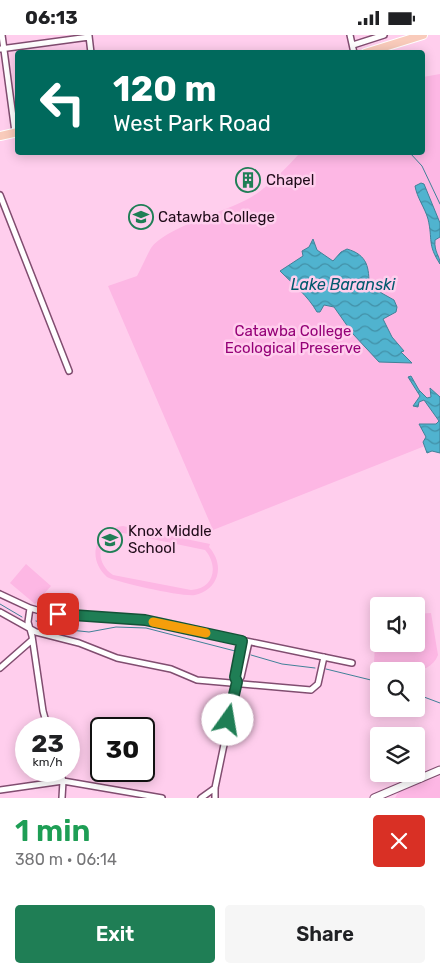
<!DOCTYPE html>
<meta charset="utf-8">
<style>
:root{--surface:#fff;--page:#f6f6f6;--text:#202124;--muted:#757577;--accent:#1f7e55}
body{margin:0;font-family:Rubik,sans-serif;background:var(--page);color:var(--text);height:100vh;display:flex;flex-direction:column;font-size:19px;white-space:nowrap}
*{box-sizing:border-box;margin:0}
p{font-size:16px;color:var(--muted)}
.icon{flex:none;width:28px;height:28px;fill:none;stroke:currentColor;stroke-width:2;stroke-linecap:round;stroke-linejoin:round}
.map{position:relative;height:763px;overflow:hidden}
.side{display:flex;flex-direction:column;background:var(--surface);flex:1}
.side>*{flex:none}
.guide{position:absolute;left:15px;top:15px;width:410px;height:105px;border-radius:5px;box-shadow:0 2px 12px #0003;background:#00695c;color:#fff;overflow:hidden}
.fabs{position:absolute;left:370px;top:562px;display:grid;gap:10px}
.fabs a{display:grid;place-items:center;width:55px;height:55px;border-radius:5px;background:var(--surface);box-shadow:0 2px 12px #0003;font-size:25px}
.speed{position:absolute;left:15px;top:682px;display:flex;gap:10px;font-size:25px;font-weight:700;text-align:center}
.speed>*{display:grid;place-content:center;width:65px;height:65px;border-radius:50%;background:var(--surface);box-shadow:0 2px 12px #0003;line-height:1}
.speed small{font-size:12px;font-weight:400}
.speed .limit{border:2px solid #111;border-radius:8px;background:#fff;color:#111}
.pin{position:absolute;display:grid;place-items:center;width:42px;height:42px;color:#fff;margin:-21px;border-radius:10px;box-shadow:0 2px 8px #0006}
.me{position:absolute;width:55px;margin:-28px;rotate:13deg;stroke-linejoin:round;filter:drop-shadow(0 0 4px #0008)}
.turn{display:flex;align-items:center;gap:18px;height:105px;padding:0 15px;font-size:22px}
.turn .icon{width:65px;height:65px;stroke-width:2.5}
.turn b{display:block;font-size:35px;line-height:42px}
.round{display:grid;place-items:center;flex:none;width:52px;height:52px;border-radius:5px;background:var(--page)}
.overview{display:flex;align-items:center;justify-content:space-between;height:85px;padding:0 15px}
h1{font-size:30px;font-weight:600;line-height:38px;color:#1e9e55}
.action{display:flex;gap:10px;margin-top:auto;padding:10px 15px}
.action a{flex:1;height:58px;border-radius:5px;background:var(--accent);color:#fff;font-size:20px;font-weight:600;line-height:58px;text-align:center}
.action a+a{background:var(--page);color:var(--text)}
.status{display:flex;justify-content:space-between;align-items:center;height:35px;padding:0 25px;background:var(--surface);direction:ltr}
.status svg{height:14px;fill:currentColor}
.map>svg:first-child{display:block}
.green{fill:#fdb7e4;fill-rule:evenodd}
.water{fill:url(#water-waves);stroke:#418198}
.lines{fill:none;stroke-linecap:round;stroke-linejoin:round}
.stream{stroke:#418198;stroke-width:1}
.street-casing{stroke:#814d70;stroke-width:8}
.secondary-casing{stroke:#814d70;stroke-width:9}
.primary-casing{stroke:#fff;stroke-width:10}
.street{stroke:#fff;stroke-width:5}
.secondary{stroke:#fff;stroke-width:7}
.primary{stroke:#f9cbbb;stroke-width:8}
.route-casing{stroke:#145237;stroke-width:12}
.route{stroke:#1f7e55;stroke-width:9}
.slow{stroke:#f59e0b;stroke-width:9}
.labels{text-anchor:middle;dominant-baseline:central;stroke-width:5;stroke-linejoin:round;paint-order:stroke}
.poi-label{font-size:15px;fill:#1f0b19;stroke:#ffceed;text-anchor:start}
.park-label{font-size:15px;fill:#950077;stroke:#ffceed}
.water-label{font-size:16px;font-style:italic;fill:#00596d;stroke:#ffceed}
</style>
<div class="status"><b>06:13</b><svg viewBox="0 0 49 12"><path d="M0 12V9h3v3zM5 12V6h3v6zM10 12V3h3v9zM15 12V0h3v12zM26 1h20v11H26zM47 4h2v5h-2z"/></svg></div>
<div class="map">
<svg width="440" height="763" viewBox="0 0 440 763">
<defs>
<pattern id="water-waves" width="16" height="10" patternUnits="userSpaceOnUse" patternTransform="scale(1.25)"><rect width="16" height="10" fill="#50b3cf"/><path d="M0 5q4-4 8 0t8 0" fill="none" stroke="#4290a7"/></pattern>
</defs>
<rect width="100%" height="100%" fill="#ffceed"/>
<path class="green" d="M440,39V405L213,495L108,251L137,241C142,232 146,222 151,213C165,193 223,177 246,165C266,155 285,134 300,118H422L423,42Z
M123,491L210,509L209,512C216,520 220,530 217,541C214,551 205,558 195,560C182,562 120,548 107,542C86,523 95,495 123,491ZM118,497L205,515C219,531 214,554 191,555L113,540C95,528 96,504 118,497Z
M26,529L51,551L35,569L10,548Z
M431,578L438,620C428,645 394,634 374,629L376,586L379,584V609H416V579Z
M440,741V763H395L399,756Z"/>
<path class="water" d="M421,148L424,149L440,188V202L435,205C434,218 440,220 440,229C427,209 433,205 428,184C425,173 417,163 415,151Z
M313,204L317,215L333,226L341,217L347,214C368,220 369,233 369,251L394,265L397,272L396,277L383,284L392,302L404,316L401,317L412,328L379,327L353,299L334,272L324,270L320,277H317C308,261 294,250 281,237L280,236L303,221L302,216L309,212Z
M411,341L419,355L427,363L431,362L430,353L440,362V418L432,416L427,418L423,407L426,402L419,389H436L439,386L424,365L419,367L418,372L413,371L420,361L408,342Z"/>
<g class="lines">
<path class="stream" d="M410,118L422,131L440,169
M0,569L22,582
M36,586L61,594L89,597L116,592L146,593L235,616
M251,620L282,629L315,633
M326,634L379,647
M416,659L440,668"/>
<defs>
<path id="street" d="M2,0L15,97
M350,0L354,18
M89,1L91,18
M353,10L384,0
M0,14L89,2
M0,160L69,336
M0,559L30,573L47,578L145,585L352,628
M30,573L28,587L32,601L43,676L48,694
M0,577L36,597L79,608L117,623L171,634L197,645L311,655L318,649L324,622
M242,606L235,642L237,647L241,642L249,607
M0,633L32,605
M60,736L63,746L62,763
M0,755L63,746L162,763
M201,763L215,753
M215,763V753L237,647"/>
<path id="secondary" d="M374,763L440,735"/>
<path id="primary" d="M365,18L423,0
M0,101L18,97"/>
</defs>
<use href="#street" class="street-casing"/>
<use href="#secondary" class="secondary-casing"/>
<use href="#primary" class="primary-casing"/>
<use href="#street" class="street"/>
<use href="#secondary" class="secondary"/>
<use href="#primary" class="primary"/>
</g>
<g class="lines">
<defs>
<path id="route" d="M58,579L145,585L242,606L235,642L237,647L228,685"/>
</defs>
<use href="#route" class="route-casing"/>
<use href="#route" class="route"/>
<path class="slow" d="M153,587L206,598"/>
</g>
<defs>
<symbol id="building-ring" viewBox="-11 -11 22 22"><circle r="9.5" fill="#ffceed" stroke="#1f7e55" stroke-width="1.5"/><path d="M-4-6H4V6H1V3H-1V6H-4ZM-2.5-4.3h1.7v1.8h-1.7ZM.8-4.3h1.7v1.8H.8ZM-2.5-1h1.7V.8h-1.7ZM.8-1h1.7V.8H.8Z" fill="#1f7e55"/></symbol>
<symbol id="university-ring" viewBox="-11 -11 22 22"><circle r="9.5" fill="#ffceed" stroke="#1f7e55" stroke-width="1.5"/><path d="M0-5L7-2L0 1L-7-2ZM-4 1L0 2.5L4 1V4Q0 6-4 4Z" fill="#1f7e55"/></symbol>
<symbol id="school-ring" viewBox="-11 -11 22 22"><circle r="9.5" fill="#ffceed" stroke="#1f7e55" stroke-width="1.5"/><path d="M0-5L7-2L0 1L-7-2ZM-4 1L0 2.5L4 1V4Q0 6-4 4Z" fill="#1f7e55"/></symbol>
</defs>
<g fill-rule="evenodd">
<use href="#building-ring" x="234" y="131" width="28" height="28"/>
<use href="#university-ring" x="127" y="168" width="28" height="28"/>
<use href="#school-ring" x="96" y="491" width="28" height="28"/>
</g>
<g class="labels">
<g class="poi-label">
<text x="266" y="145">Chapel</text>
<text x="158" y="182">Catawba College</text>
<text x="128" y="496">Knox Middle<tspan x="128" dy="17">School</tspan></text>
</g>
<g class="park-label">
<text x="293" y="296">Catawba College<tspan x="293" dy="17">Ecological Preserve</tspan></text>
</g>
<g class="water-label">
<text x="343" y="249">Lake Baranski</text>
</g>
</g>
</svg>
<div class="fabs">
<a><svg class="icon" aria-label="sound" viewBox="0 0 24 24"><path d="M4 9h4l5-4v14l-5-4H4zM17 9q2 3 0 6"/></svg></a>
<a><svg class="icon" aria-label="search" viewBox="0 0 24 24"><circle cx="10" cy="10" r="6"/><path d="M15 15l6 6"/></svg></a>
<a><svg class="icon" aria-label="layers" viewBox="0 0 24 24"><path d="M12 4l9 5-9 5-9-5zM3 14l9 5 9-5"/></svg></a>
</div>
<div class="speed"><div>23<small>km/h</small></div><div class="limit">30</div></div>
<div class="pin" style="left:58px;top:579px;background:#d93025"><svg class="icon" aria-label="arrive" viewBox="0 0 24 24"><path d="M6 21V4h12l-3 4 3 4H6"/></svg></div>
<svg class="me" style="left:228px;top:685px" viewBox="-20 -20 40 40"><circle r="19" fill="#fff"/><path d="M0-13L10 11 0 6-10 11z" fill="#1f7e55"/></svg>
<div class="guide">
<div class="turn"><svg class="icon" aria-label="left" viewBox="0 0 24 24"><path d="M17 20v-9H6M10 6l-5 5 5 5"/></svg><div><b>120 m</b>West Park Road</div></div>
</div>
</div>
<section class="side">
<div class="overview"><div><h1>1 min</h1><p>380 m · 06:14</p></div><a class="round" style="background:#d93025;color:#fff"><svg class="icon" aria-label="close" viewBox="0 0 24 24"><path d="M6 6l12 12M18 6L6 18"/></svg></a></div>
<div class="action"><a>Exit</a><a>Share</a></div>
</section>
